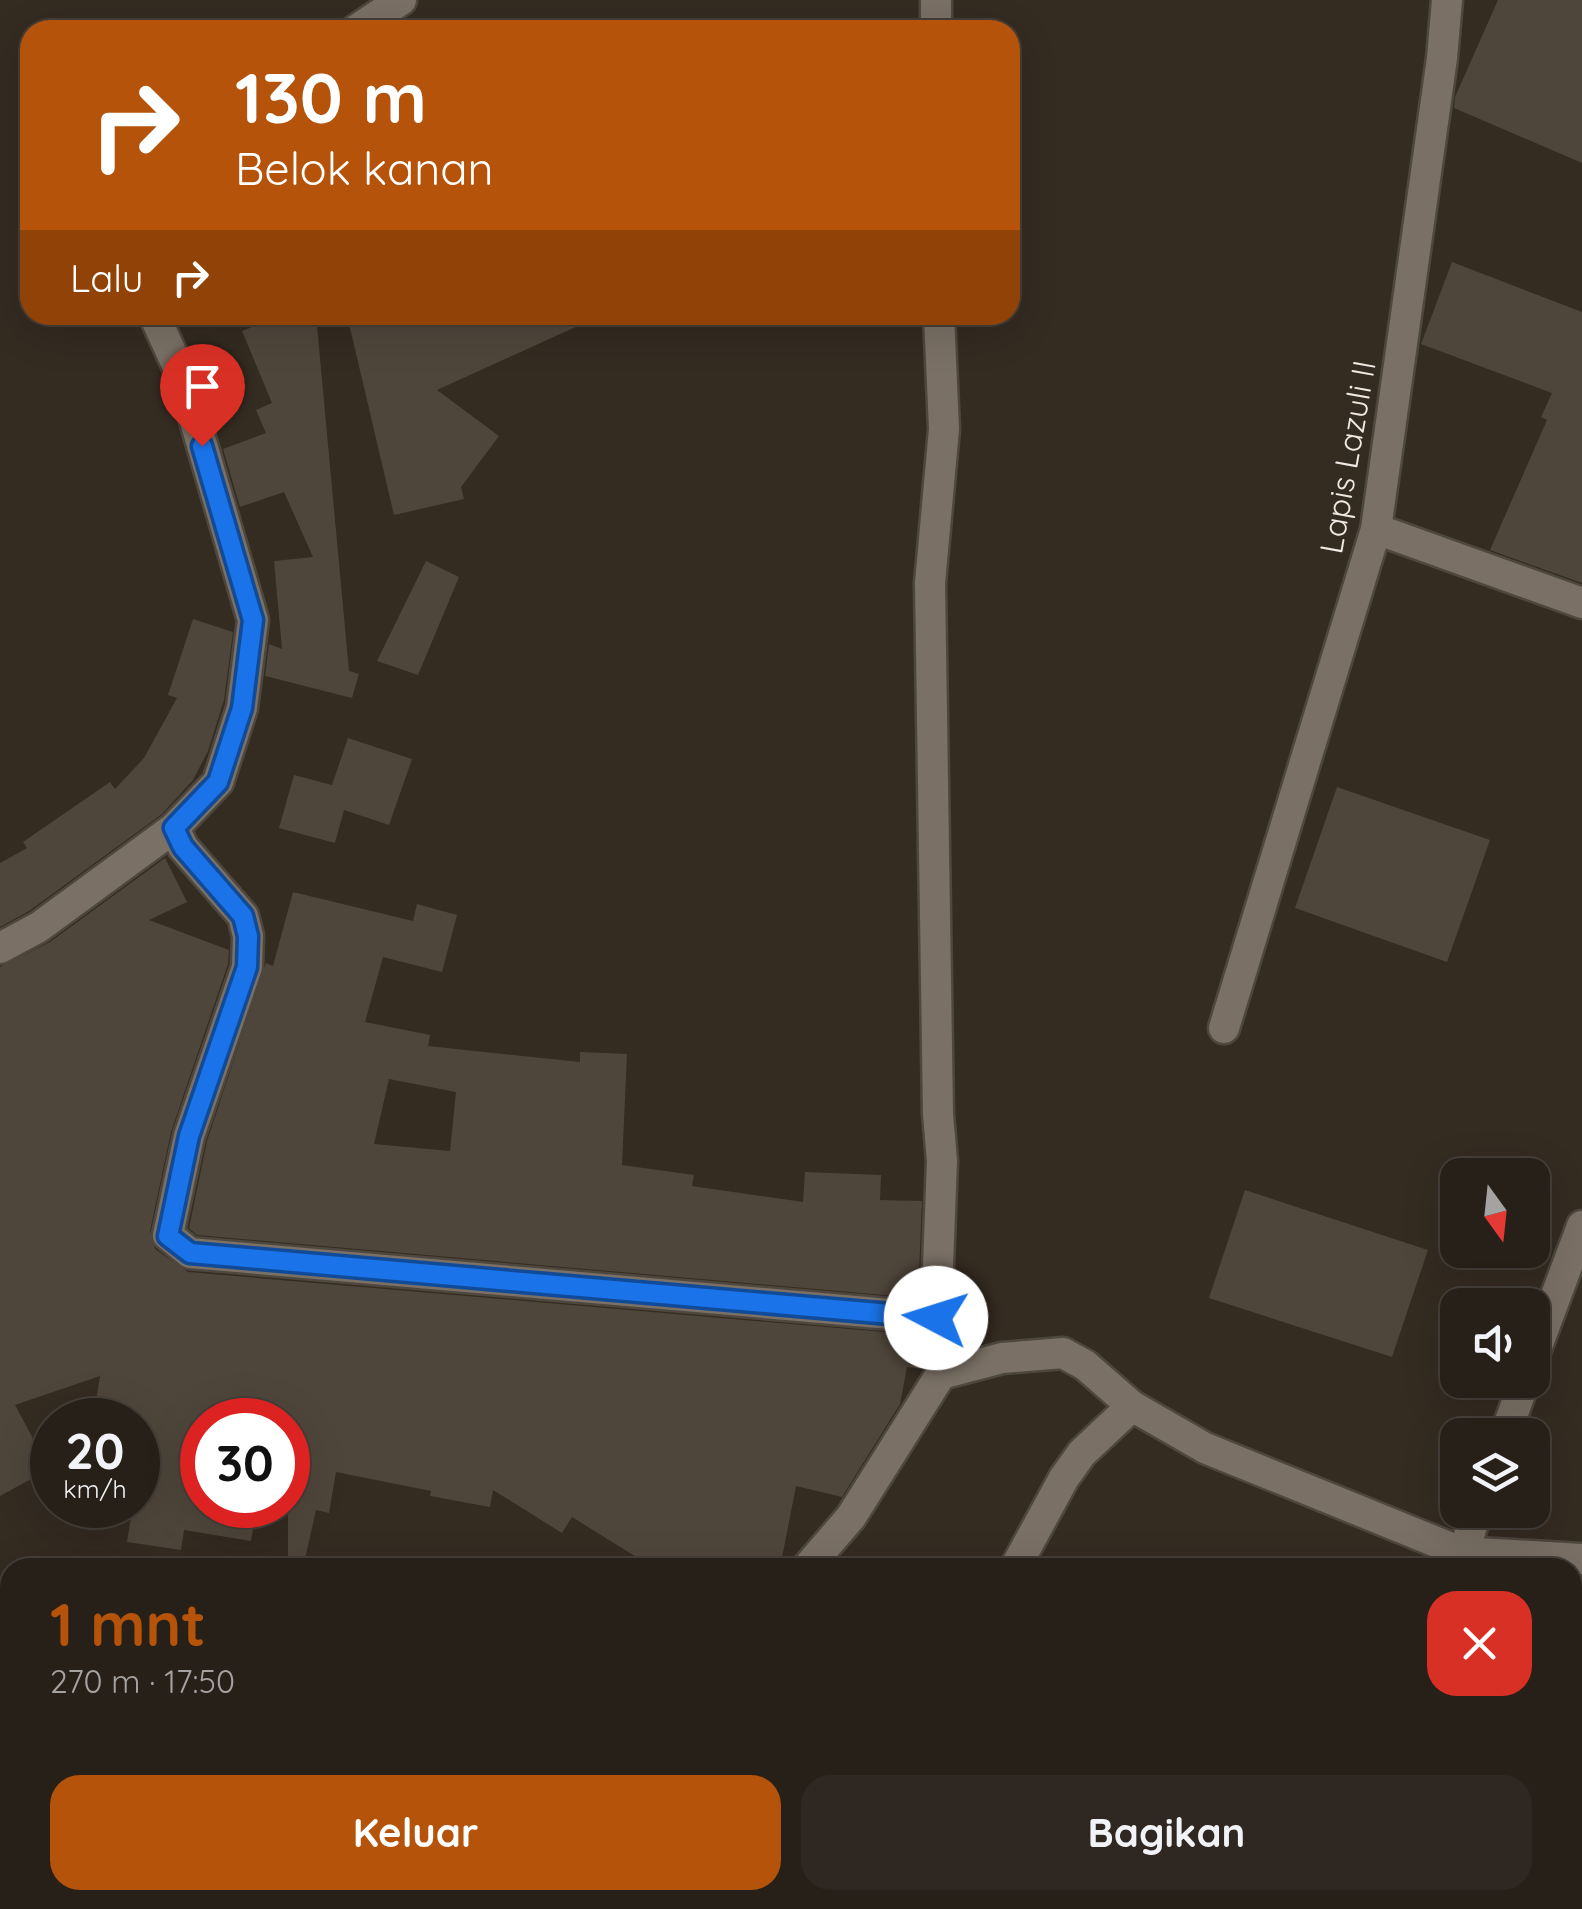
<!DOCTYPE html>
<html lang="id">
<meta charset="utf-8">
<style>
:root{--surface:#272019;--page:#2f2822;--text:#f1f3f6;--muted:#a4a3a2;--line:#433e38;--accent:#b45309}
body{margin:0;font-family:Quicksand,sans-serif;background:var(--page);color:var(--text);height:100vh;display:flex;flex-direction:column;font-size:38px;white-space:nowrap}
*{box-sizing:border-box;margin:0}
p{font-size:32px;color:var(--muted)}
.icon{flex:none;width:55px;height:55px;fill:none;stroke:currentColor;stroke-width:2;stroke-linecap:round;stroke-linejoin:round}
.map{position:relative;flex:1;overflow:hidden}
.side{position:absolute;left:0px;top:1558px;width:1582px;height:352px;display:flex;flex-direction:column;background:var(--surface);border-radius:30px 30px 0 0;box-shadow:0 10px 40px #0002,0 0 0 2px var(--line)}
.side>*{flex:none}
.top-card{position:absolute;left:20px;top:20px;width:1000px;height:305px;border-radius:30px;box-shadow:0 10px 40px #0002,0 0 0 2px var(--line);background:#b45309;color:#fff;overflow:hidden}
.needle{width:65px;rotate:165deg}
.fabs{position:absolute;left:1440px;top:1158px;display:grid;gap:20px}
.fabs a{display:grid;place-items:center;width:110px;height:110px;border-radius:20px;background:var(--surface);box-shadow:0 10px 40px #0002,0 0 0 2px var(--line);font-size:50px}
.speed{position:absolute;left:30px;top:1398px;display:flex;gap:20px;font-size:50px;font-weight:700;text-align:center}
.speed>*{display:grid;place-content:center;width:130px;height:130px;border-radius:50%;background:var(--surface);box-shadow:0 10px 40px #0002,0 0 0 2px var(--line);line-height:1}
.speed small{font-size:25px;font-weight:400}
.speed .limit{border:15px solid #d22;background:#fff;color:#111}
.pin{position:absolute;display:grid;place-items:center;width:85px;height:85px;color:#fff;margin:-102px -42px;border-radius:50% 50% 50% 0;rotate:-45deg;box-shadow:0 0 10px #0007}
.pin .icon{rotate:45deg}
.me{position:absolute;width:110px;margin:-55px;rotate:275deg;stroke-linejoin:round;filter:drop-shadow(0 0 8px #0008)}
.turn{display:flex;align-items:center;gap:35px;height:210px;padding:0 50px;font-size:45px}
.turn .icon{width:130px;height:130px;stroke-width:2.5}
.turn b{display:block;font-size:70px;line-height:85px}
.then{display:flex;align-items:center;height:95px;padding:0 50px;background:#0003;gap:20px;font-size:38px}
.round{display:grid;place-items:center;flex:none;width:105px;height:105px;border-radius:30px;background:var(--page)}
.summary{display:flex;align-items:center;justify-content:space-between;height:170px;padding:0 50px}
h1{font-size:60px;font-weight:800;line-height:75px;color:var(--accent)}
.button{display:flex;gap:20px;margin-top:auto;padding:20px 50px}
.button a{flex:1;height:115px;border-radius:30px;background:var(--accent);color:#fff;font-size:40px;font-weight:800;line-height:115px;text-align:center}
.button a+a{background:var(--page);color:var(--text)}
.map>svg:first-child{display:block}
.building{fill:#4f463b;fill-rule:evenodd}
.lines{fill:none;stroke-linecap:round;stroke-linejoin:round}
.minor-casing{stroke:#4e473e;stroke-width:35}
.minor{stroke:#7a7065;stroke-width:30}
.route-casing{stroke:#114b97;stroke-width:25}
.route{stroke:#1a73e8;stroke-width:18}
.labels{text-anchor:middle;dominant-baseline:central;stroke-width:10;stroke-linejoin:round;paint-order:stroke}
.street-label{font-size:32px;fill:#f0eae4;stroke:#342b21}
</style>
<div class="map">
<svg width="1582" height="1909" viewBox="0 0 1582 1909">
<rect width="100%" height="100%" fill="#342b21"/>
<path class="building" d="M1498,0H1582V163L1454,108L1455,97Z
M1452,262L1582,312V583L1490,550L1547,420L1541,417L1552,393L1421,344Z
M282,315H316L349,671L359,674L352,698L265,676L269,644L282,649L274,561L313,557L284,492L240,507L223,449L266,433L256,410L272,403L242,331Z
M347,315H602L437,390L499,436L461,487L464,499L394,515Z
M426,561L459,577L418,675L377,661Z
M193,619L233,632L224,700L208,751L193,780L162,814L29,911L0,927V863L27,848L23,842L110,782L115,789L144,758L177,698L168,695Z
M348,738L412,759L389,825L344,810L335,843L279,828L294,775L332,785Z
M1337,787L1490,840L1447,962L1295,908Z
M165,858L187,902L149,920L229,950L228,964L171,1132L150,1231L155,1249L188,1272L919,1335L922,1369L907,1367L900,1404L842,1497L796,1486L780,1568H654L572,1517L562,1533L493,1490L490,1507L430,1496L431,1491L336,1472L329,1513L316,1510L303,1568H288V1420H202V1505H257L251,1541L184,1530L181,1550L127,1542L133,1505H138V1420H93L100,1376L15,1405L44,1459V1472L0,1496V967L50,942Z
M293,892L413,921L417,904L457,915L442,972L383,957L365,1022L430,1035L428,1046L580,1062V1052L627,1054L622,1165L694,1175L692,1186L803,1202L805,1172L881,1175L880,1200L922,1201L918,1298L197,1235L189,1228L207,1141L266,963L273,966ZM389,1079L456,1092L450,1151L374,1144Z
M1245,1190L1428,1250L1392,1357L1209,1298Z"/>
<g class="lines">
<defs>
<path id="minor" d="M356,30L401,0
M936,30V0
M1376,529L1582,603
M174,828L183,847L243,916L248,936L247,967L189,1136L168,1235L190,1253L936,1318
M0,948L39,927L174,828L218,782L242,708L253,620L182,376L154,315
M1224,1028L1376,529L1442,58L1447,0
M1532,1360L1582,1226
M941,1374L1002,1358L1063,1353L1085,1365L1132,1406L1205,1448L1461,1552L1582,1559
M1505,1435L1525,1380
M807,1568L851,1517L941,1374L936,1318L942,1161L938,1114L930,583L944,429L939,315
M1015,1568L1064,1478L1082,1453L1132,1406
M1459,1568L1477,1510
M521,1909L524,1900
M899,1909L902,1900
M1413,1909L1416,1900"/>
</defs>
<use href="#minor" class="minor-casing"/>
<use href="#minor" class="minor"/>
</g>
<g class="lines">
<defs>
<path id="route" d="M202,446L253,620L242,708L218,782L174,828L183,847L243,916L248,936L247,967L189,1136L168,1236L190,1253L936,1318"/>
</defs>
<use href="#route" class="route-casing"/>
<use href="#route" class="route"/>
</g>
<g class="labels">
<g class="street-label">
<text transform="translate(1347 457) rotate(-80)">Lapis Lazuli II</text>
</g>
</g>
</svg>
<div class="fabs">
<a><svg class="needle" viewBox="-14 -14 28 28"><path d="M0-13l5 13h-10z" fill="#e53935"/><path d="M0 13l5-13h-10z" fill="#a4a3a2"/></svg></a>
<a><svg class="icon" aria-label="sound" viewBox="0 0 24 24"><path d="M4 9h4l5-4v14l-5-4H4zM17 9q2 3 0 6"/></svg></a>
<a><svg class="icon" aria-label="layers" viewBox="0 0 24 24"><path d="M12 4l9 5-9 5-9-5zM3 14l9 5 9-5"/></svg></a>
</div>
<div class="speed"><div>20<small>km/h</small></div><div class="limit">30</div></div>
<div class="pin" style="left:202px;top:446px;background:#d93025"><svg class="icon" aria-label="arrive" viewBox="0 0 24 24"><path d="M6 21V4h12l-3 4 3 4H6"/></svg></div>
<svg class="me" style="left:936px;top:1318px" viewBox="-20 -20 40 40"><circle r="19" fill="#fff"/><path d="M0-13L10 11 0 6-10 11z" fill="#1a73e8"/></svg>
<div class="top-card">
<div class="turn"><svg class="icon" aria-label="right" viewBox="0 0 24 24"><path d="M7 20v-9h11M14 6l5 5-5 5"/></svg><div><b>130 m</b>Belok kanan</div></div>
<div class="then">Lalu<svg class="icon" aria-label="right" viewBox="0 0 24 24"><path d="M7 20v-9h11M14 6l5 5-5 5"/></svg></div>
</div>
<section class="side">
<div class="summary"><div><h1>1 mnt</h1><p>270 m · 17:50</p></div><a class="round" style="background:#d93025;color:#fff"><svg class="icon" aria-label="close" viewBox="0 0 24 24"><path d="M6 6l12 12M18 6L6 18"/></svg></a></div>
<div class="button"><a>Keluar</a><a>Bagikan</a></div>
</section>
</div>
